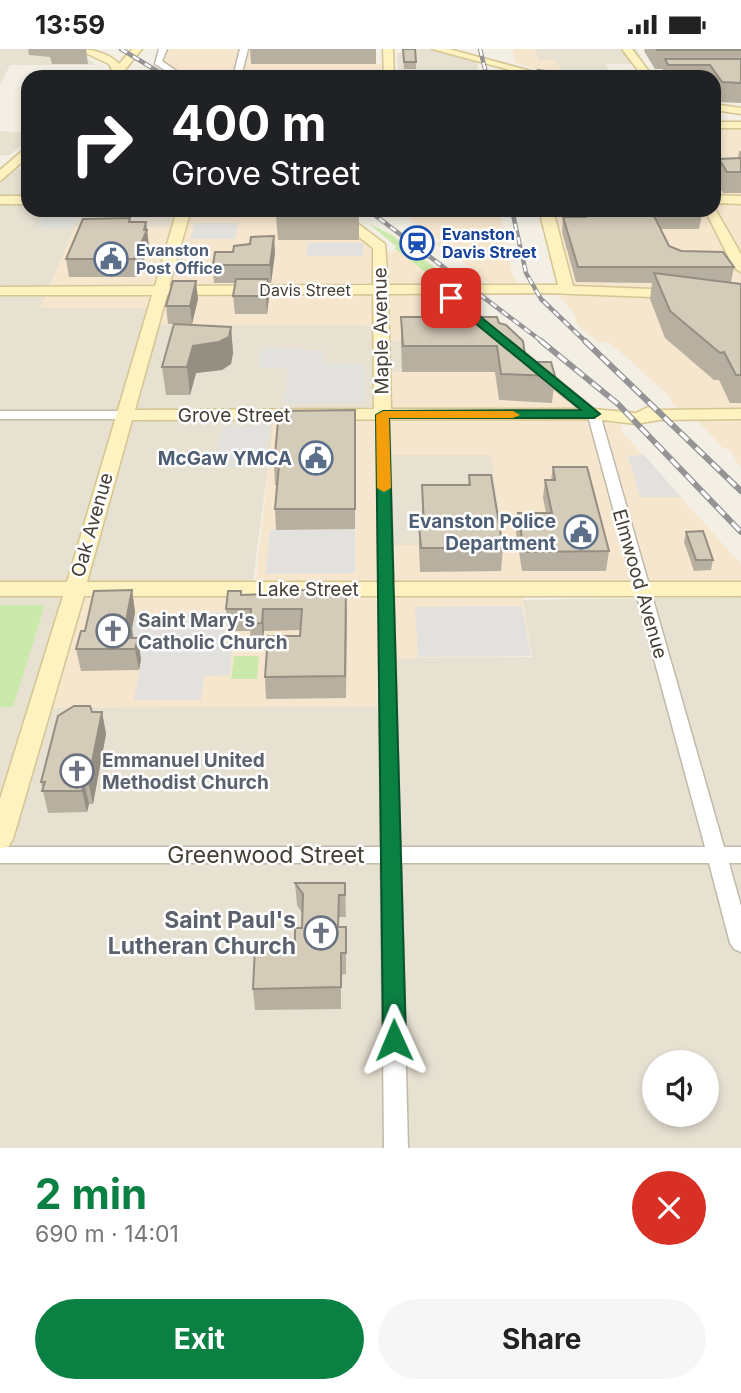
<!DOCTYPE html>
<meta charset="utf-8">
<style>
:root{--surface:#fff;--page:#f6f6f6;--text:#222;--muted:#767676;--accent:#0b8043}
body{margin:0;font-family:Inter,sans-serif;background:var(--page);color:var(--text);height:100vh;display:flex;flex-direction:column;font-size:26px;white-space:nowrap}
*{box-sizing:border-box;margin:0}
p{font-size:23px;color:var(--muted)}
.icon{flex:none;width:38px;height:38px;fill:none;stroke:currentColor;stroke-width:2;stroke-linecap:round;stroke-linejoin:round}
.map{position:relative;height:1099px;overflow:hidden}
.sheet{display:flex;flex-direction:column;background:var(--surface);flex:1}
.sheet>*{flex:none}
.top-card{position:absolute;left:21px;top:21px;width:700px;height:147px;border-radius:21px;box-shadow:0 4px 10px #0003;background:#202124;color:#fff;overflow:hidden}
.controls{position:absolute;left:642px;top:1001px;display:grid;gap:14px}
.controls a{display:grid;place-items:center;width:77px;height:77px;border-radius:50%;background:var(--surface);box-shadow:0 4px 10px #0003;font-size:35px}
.pin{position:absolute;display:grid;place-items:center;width:60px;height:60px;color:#fff;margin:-30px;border-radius:14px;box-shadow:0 4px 10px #0006}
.me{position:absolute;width:77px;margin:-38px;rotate:359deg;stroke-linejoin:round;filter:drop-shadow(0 0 5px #0008)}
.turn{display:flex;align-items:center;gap:24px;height:147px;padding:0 35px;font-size:32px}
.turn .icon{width:91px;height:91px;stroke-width:2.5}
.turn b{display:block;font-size:49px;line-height:60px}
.round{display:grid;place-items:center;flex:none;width:74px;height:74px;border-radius:37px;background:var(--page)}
.overview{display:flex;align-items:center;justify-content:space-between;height:119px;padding:0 35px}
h1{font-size:42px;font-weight:700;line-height:52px;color:var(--accent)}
.button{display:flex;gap:14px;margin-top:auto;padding:14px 35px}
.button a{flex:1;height:80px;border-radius:42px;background:var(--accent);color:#fff;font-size:28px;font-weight:700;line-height:80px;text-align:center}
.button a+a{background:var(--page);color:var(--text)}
.status{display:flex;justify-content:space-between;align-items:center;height:49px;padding:0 35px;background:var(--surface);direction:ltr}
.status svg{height:19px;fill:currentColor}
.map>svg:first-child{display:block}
.residential{fill:#e7e1d2;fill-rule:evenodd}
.commercial{fill:#f6e6ce;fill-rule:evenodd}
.green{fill:#cbe9ab}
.parking{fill:#e3e1dd}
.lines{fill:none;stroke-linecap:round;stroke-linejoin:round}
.street-casing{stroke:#c1baa9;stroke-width:3}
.secondary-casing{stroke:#d5c592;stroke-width:3}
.street{fill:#fff;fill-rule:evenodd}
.secondary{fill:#fff2c1;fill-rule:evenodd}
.rail-far1-casing{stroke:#949494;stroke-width:4.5}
.rail-casing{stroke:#949494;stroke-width:6}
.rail-far1{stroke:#fff;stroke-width:2.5;stroke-dasharray:7;stroke-linecap:butt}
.rail{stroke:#fff;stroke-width:3.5;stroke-dasharray:11;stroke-linecap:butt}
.wall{fill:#b7af9f}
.shaded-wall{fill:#958e82}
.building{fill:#d5cbb9;stroke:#958e82;stroke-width:2}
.route{fill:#0b8043;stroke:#07532c;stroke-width:2}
.slow{fill:#f59e0b}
.labels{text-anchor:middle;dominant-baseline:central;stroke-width:5;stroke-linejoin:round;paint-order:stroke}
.far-transit-label{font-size:16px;font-weight:bold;fill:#164399;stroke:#fff;text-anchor:start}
.far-service-label{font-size:16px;font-weight:bold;fill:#4e5e75;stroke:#fff;text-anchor:start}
.far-street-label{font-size:16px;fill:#453f34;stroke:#fff}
.street-label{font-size:19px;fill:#453f34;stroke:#fff}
.service-label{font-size:19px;font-weight:bold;fill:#4e5e75;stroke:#fff;text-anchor:end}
.worship-label{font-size:19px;font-weight:bold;fill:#5b616d;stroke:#fff;text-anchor:start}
.near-street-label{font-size:23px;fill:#453f34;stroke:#fff}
.near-worship-label{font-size:23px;font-weight:bold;fill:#5b616d;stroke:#fff;text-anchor:end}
</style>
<div class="status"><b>13:59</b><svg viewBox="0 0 49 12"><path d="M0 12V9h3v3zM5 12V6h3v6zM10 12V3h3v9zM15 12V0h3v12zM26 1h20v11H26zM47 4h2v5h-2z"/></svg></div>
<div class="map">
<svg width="741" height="1099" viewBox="0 0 741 1099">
<rect width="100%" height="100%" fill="#f3efe4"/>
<path class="residential" d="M0,0H67L84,6L95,16H10L0,36Z
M414,0H432L476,10L479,24H398L397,5Z
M535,0H656H636L645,15H606L610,24H562L556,12H538Z
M0,82L28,84V90L10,106H0Z
M13,120H28V161H182L178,178L41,259H153L381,277L514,292L551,322L381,365H275L252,539L390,609L532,608L522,551L741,548V1099H0V134ZM654,1013H707V1066H654Z
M387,406H491L505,496H389Z"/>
<path class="commercial" d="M166,0H252L250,15H381V28H186L161,13Z
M512,0H535L539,11H556L562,24H550L516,14Z
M714,77H741V419L728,399H723L693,367L672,356L670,348L616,299L607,293H599L577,276L575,266L559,247L576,246L552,161H714Z
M182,161H327L370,195L371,203L400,202L514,292H380V277L148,276L153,259H40L75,178H178Z
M384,161H499L513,228L519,234H489L473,225L469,222L473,220L444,200L432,195L441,192L406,168L396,169Z
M551,322L602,365L620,375L623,384L741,515V540L522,541L531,607L388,609V657L41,659L73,540L255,539L274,365H380V323ZM387,406H491L504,496H389Z"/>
<path class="green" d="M368,174L392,186L455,234H440L394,199L397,198Z
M0,556H45L13,658H0Z
M234,607H259L257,630H231Z"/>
<path class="parking" d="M45,161H81L73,178H37Z
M194,174H238L235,190H190Z
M308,194H363V207H306Z
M262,300L323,301L322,315H363V354H284L288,319H259Z
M269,376L265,418H216L222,377Z
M644,406L681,448H640L628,407Z
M355,480V524L266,525L270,481Z
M522,557L531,607L418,608L415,558Z
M227,563L223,600H232L230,626L204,627L201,651H134L141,611L133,610L129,598L135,566Z"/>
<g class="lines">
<defs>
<path id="street" d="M159,0H167L162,12L185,28H176L155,15Z
M240,0H248L241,28H233Z
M386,23H511L515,25L511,27H389Z
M548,23H683L687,25L683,27H551Z
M438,239H446L496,280V284H488L438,243Z
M509,292L600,365L724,798H741V814H729L741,857V903L734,900L730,894L709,814H401L408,1099H384L381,814H0V798H381L377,366L383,362L389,366L400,798H705L588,367L505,299L503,296Z
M0,362H123L129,366L123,370H0Z"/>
<path id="secondary" d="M77,0C91,0 110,4 119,15L132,0H142L119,28H109L113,23L109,15Z
M383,0H393L394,28H384Z
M432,0H449L553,28H536Z
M622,0H632L653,28H643Z
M714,55L741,59V65L714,61Z
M714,73H741V79H714Z
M28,97V108L0,132V121Z
M714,146L741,147V155L714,154Z
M0,147H28V155H0Z
M714,158L741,205V223L734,219L705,161H714Z
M177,161H191L169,237L373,236V199L325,161H340L385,195L388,236H558L539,161H553L573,237L677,241L684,245L677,249L547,244L388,245L391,360H594L636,364L648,358L659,361L741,360V370L659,371L636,375L594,370L132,371L87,533H741V547H84L13,790L9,797L0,800V750L63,547H0V533H67L152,246H0V238L155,237ZM373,245L374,360L135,361L167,246Z"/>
</defs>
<use href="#street" class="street-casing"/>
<use href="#secondary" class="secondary-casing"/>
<use href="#street" class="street"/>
<use href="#secondary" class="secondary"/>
<defs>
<path id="rail-far1" d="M121,0L167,28
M480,0L487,28
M368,161L544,294
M512,161L526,224L541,250L587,294"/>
<path id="rail" d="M541,292L618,355L741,483
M585,292L741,442"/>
</defs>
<use href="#rail-far1" class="rail-far1-casing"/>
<use href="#rail" class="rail-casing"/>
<use href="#rail-far1" class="rail-far1"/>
<use href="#rail" class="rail"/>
</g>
<path class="wall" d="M28,0H86L88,15H52L50,8L29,6Z
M250,0H376V15H251Z
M403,0H415L416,20H404Z
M645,0H741V54L718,53L714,47V28H662L663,20H655L644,2Z
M739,102H741V144H723L715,131L719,110L738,109Z
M577,161H700L702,165L699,180H661L669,197L734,218L731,233L741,235V354H730L719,331H714L665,289L650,250L652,234L576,233L562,183L563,168H580Z
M276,167H359V191H278Z
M130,169V173H146L149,198L137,228H69L66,210Z
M275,204L271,234H268L269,248L267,265H235L233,247L235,234H214L213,216Z
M198,250L192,275H181L231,278L233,304L231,315L222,321L196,324L190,346H166L162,318L174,275H168L166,257Z
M401,268L499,274L526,313L555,327L552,354L499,351L495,323H402L401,293Z
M355,361V480L276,481L275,460L277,436H275L274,416Z
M553,418L609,502L606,522H522L516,483L518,464H546L543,449L545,431H551Z
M469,426L503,499L501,522L420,523L419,499V476H422V436H468Z
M686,483L713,511L711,521L694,522L684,493Z
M132,541L135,563L132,580L133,589L141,610L139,621L81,622L76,600L85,582Z
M241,546L347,561L346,649L266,650L265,628L300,587L301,581L264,582L263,596H251L250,582H228L226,560Z
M92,663H102L106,685L93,755H89L87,763L48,764L41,733Z
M295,834H345L346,868H339V878H346V925L341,926V960L255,961L253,940L295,897L302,879V864L297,856Z"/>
<path class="shaded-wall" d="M146,173L149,198L137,228L134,210Z
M274,187L275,204L271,234L270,216Z
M268,230L269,248L267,265L266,247Z
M196,232L198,250L192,275L190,257Z
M231,278L233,304L231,315L222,321L196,324L190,346L187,318L193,297Z
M132,541L135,563L132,580L135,598L131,600L125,577Z
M263,560L264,582L263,596L262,574Z
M138,589L141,610L139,621L135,600Z
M102,663L106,685L93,755L88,733Z
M84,733L89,755L87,763L82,742Z"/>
<path class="building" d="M403,0H415L416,13H404Z
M657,0H741V1H657Z
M665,10H741V34L722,33L710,16H668Z
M538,21L563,24L565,28H540Z
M741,109V123H727L719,110Z
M277,161H351L359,167H276Z
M584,161H700L702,165H653L669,197L681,202L723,203L734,218H578L563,168H586Z
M130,169L129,173H146L144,181H147L134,210H66L83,170Z
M274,187L270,216H213L215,203H233L234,197L250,195L251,188Z
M654,224L741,235V326H736L724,303L720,304L670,262Z
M236,230H268L266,247H233Z
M173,232H196L190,257H166Z
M401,268H497L499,274L506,276L523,292L526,313H551L555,327L501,325L497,297H403Z
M174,275L231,278L229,288L219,293L193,297L187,318H162Z
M355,361V460H275L279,416H274L279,362Z
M553,418H587L609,502L524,503L518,464H552L545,431H555Z
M469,426H491L503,499H421L419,476H424L422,436H470Z
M703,482L713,511H696L686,483Z
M346,540L345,627L265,628L268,587H300L302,560H263L262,574L250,575L251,560H226L228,542H241V546L275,545V542Z
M132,541L125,577H131L129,589H138L135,600H76L81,582H85L94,542Z
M74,657H90L92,663H102L88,733H84L82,742H42L45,733H41L58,667Z
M295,834H345V846H339L338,878H346V904H341V938L253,940L255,897H295V879H302L303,845Z"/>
<path class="route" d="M447,247H455L600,365L594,369H389L406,991L402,998L394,1001L386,998L383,991L376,366L383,362L581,361L447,251Z"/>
<path class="slow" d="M383,362H513L520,366L513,369H389L391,439L384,443L377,439L376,366Z"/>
<defs>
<symbol id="station-ring" viewBox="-11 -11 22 22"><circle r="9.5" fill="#fff" stroke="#1a4fb4" stroke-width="1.5"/><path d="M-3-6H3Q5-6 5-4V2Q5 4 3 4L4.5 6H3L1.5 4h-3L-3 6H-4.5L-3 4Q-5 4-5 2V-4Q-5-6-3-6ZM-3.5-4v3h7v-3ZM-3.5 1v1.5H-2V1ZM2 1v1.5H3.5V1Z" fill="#1a4fb4"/></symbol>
<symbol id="civic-ring" viewBox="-11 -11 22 22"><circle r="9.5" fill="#fff" stroke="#5c6f8a" stroke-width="1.5"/><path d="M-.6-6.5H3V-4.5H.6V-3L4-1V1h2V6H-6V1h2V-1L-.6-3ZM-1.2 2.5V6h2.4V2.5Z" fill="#5c6f8a"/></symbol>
<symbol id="church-ring" viewBox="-11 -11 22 22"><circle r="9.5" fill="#fff" stroke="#6b7280" stroke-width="1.5"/><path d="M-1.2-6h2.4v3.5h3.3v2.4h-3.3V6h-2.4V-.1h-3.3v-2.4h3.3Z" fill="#6b7280"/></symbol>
</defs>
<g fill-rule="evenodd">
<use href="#station-ring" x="398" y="175" width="38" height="38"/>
<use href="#civic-ring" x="92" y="191" width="38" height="38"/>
<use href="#civic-ring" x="297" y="390" width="38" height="38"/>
<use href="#civic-ring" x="562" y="464" width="38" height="38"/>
<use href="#church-ring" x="94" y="563" width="38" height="38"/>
<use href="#church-ring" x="58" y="703" width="38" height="38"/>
<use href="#church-ring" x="302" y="865" width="38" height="38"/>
</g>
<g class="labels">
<g class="far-transit-label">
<text x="442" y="185">Evanston<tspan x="442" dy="18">Davis Street</tspan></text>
</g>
<g class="far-service-label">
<text x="136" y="201">Evanston<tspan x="136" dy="18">Post Office</tspan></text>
</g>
<g class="far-street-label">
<text x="305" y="241">Davis Street</text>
</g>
<g class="street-label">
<text transform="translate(381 282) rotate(-91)">Maple Avenue</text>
<text x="234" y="366">Grove Street</text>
<text transform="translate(92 476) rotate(-74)">Oak Avenue</text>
<text transform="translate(640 535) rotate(74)">Elmwood Avenue</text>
<text x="308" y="540">Lake Street</text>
</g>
<g class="service-label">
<text x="292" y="409">McGaw YMCA</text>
<text x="556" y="472">Evanston Police<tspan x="556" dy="22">Department</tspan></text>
</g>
<g class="worship-label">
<text x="138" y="571">Saint Mary's<tspan x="138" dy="22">Catholic Church</tspan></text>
<text x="102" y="711">Emmanuel United<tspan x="102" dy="22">Methodist Church</tspan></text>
</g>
<g class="near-street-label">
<text x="266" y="806">Greenwood Street</text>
</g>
<g class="near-worship-label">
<text x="296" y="871">Saint Paul's<tspan x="296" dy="26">Lutheran Church</tspan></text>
</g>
</g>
</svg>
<div class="controls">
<a><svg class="icon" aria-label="sound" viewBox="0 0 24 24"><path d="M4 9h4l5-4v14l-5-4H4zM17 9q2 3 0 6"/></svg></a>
</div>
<div class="pin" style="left:451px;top:249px;background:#d93025"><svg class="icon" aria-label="arrive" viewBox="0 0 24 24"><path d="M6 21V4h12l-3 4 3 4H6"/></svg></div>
<svg class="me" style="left:394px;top:991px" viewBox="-20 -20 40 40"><path d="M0-17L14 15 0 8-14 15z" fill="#0b8043" stroke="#fff" stroke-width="4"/></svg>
<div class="top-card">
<div class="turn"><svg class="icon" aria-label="right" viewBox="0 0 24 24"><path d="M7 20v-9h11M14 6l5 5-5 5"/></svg><div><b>400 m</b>Grove Street</div></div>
</div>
</div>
<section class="sheet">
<div class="overview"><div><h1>2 min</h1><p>690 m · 14:01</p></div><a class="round" style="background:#d93025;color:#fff"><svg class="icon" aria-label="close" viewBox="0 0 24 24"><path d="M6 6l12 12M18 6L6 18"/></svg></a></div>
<div class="button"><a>Exit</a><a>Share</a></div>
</section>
